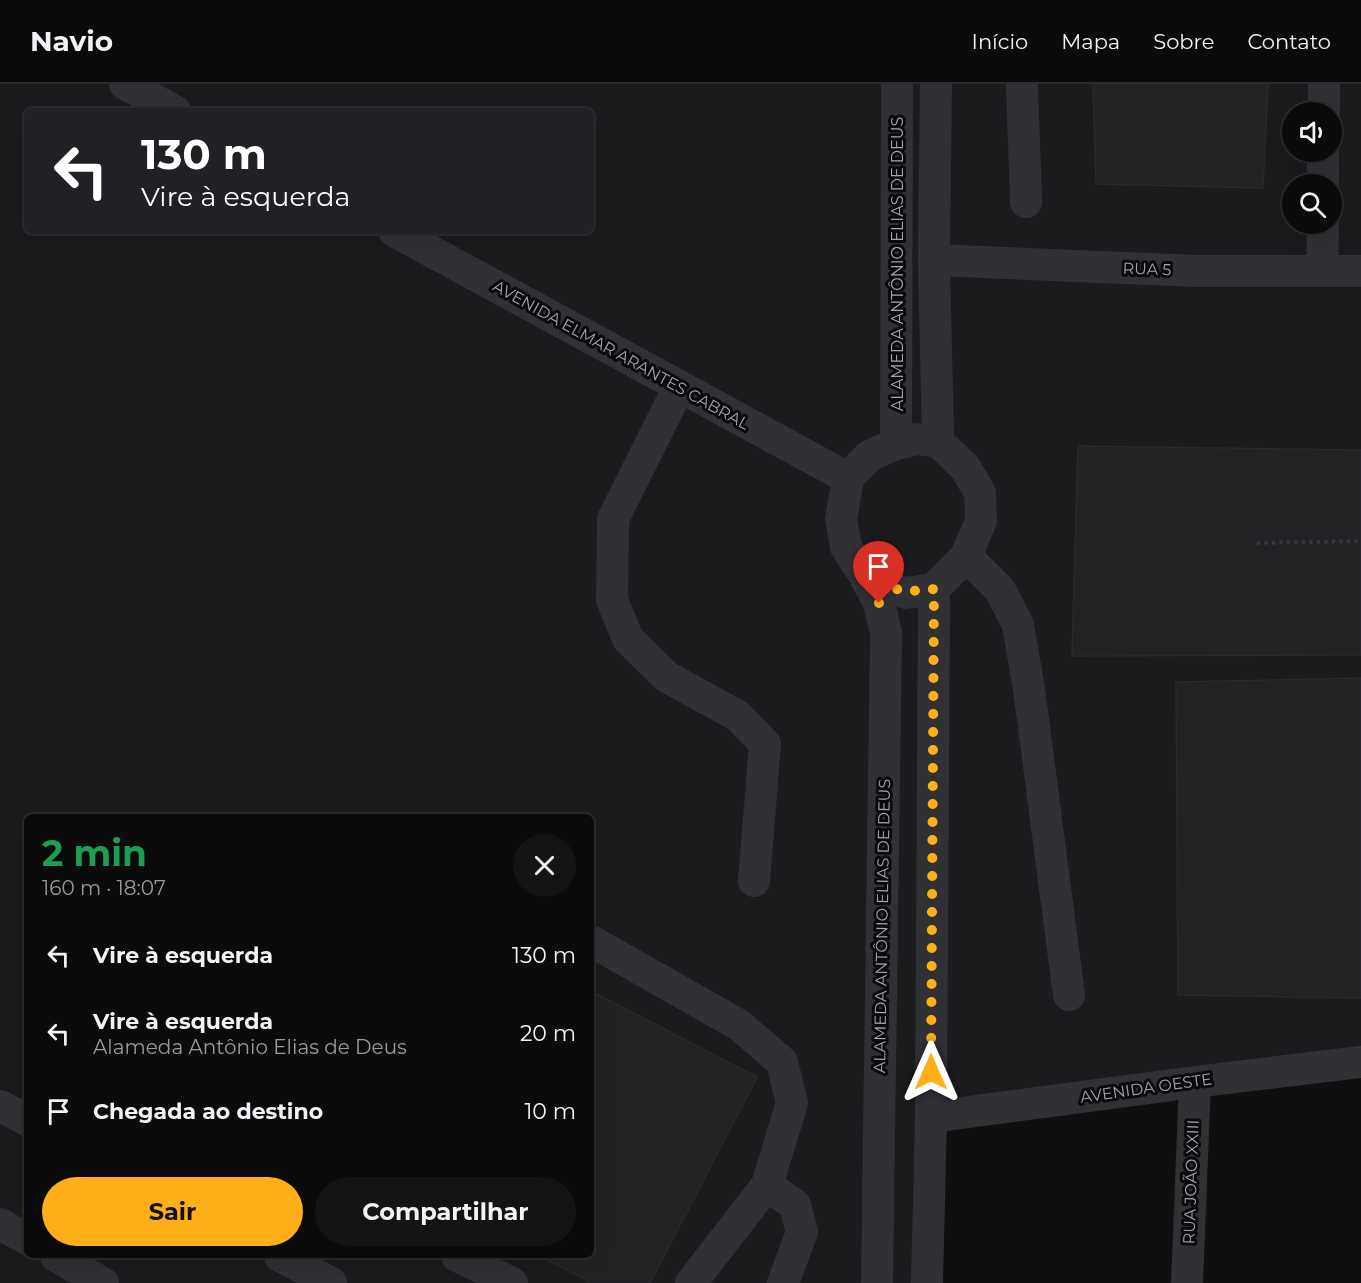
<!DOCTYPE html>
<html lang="pt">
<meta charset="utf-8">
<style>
:root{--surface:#0b0b0c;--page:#141415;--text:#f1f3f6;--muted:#9a9b9d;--line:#2b2b2d;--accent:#ffb018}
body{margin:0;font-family:Montserrat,sans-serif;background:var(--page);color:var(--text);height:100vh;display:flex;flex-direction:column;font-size:22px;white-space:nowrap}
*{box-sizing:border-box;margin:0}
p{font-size:20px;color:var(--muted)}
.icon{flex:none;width:33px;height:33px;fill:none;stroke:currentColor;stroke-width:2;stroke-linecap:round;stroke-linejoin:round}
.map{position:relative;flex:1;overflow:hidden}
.drawer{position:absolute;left:24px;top:730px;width:570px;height:444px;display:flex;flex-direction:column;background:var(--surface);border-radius:9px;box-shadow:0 6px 24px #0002,0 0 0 2px var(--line)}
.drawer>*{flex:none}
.hud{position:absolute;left:24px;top:24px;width:570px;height:126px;border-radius:9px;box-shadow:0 6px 24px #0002,0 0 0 2px var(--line);background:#202124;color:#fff;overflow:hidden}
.buttons{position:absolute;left:1282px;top:18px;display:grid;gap:12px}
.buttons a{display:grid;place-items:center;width:60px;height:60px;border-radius:50%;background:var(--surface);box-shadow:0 6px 24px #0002,0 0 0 2px var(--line);font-size:30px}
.pin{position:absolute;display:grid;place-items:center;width:51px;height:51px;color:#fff;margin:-62px -26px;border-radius:50% 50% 50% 0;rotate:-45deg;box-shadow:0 0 6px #0007}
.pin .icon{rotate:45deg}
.me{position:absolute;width:66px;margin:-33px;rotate:0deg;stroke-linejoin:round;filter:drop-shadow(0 0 4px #0008)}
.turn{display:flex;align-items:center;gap:21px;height:126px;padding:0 18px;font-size:27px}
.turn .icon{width:78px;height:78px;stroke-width:2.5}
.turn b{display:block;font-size:42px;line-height:51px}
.round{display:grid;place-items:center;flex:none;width:63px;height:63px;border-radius:32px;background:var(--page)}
.summary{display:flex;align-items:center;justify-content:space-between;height:102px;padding:0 18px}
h1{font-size:36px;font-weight:700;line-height:45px;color:#1e9e55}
.action{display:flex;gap:12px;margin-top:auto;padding:12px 18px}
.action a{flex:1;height:69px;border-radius:36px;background:var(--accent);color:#111;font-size:24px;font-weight:700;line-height:69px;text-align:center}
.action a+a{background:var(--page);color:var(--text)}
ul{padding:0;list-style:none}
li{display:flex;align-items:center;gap:18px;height:78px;padding:0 18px}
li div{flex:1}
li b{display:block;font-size:22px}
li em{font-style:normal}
header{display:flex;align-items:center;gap:36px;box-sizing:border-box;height:84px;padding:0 30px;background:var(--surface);border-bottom:2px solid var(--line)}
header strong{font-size:28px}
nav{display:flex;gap:33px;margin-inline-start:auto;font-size:21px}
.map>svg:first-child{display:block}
.built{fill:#1b1b1d;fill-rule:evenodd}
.building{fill:#222224;stroke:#29292c;stroke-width:1.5}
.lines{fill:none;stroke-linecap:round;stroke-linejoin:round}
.path{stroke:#35373d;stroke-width:4;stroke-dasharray:3 4.5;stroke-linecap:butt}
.minor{stroke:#303135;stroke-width:32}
.route{stroke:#ffb018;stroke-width:10;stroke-dasharray:0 18}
.labels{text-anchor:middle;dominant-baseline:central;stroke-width:6;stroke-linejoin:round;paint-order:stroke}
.street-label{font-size:16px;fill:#9fa5b2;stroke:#0a0a0b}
</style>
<header>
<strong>Navio</strong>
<nav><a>Início</a><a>Mapa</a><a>Sobre</a><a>Contato</a></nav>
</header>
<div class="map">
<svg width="1361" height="1199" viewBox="0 0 1361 1199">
<rect width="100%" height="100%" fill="#0f0f10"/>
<path class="built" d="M0,0H1361V980L931,1033L927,1199H0ZM27,27H591V147H27ZM1293,28H1332V68H1293ZM1293,100H1332V140H1293ZM27,734H591V1172H27Z"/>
<path class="building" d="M1093,0H1268L1263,104L1096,100Z
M1078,362L1361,366V571L1072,572Z
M1361,594V914L1178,911L1176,598Z
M591,907L757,993L650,1199H592L539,1172H591Z"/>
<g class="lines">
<path class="path" d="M1257,459L1361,457"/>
<path class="minor" d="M125,0L175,27
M936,0L934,176L938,358
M1022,0L1026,118
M1324,28V0
M1323,100V68
M394,147L848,394
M934,176L1198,187H1361
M1322,187L1323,140
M679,303L613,435L612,516L628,555L667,593L738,632L765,660L754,797
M917,355L938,358L965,383L980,409L981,437L966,472L934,505L906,509L883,501L863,489L846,463L841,435L848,394L869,372L896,360Z
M896,360L897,0
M966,472L1000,506L1018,541L1029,605L1069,911
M863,489L879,519L886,549L877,1199
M591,857L739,941L782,978L792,1019L767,1101L691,1199
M0,1022L27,1036
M931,1033L1195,998L1361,978
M767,1101L795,1121L802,1148L783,1199
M0,1140L27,1155
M56,1172L103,1199
M280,1172L331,1199
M457,1172L512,1199
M927,1199L931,1033L934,505
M1187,1199L1195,998"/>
</g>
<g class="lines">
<path class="route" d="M879,519L863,489C893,507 900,509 934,505L931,988"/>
</g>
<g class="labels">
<g class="street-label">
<text transform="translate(897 180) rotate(-90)">ALAMEDA ANTÔNIO ELIAS DE DEUS</text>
<text transform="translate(1147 185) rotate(2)">RUA 5</text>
<text transform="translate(621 271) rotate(29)">AVENIDA ELMAR ARANTES CABRAL</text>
<text transform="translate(882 842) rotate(-89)">ALAMEDA ANTÔNIO ELIAS DE DEUS</text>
<text transform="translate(1146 1004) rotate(-8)">AVENIDA OESTE</text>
<text transform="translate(1191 1098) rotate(-88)">RUA JOÃO XXIII</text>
</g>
</g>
</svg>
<div class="buttons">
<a><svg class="icon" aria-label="sound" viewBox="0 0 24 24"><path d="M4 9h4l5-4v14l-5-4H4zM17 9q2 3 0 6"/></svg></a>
<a><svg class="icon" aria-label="search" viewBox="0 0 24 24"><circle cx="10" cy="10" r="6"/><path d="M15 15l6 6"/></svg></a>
</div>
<div class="pin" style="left:879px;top:519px;background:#d93025"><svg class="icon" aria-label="arrive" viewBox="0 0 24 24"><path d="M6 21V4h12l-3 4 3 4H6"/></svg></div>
<svg class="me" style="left:931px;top:988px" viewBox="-20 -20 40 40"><path d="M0-17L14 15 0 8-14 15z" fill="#ffb018" stroke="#fff" stroke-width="4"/></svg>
<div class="hud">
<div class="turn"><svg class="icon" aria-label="left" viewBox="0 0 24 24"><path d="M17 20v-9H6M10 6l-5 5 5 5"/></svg><div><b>130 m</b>Vire à esquerda</div></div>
</div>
<section class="drawer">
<div class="summary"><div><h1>2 min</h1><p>160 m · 18:07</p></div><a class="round"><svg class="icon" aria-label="close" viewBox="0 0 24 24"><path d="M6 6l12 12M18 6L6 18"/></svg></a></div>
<ul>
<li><svg class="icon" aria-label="left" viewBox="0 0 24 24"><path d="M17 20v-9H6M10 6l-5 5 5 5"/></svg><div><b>Vire à esquerda</b></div><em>130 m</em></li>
<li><svg class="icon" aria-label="left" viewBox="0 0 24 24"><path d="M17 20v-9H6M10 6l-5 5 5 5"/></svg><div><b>Vire à esquerda</b><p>Alameda Antônio Elias de Deus</p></div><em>20 m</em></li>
<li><svg class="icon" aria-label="arrive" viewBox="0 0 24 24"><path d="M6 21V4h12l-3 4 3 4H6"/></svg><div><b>Chegada ao destino</b></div><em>10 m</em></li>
</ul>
<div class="action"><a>Sair</a><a>Compartilhar</a></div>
</section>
</div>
